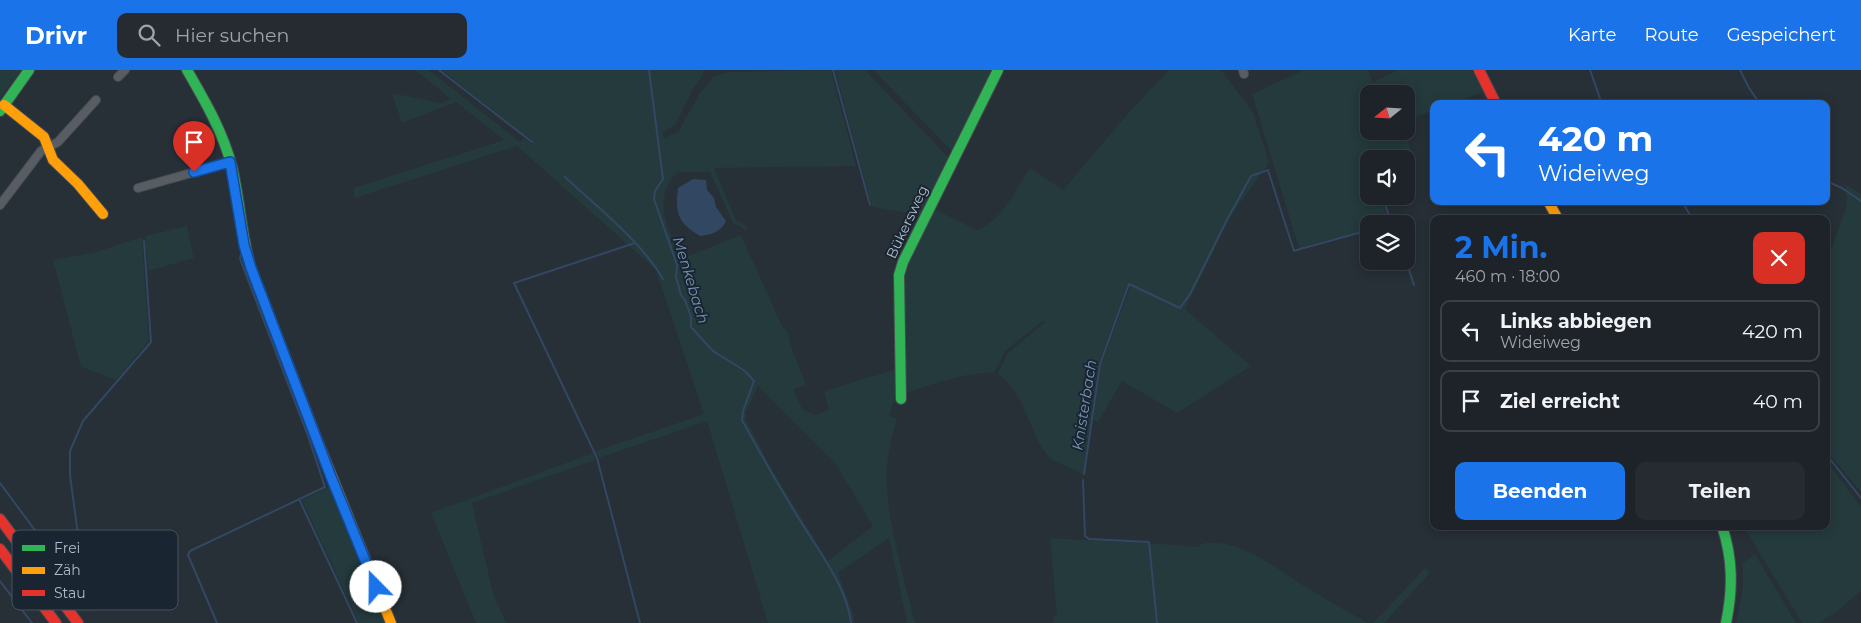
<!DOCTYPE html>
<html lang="de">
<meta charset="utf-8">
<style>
:root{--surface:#1d2329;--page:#252b31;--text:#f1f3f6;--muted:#a0a4a8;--line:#3b4046;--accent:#1a73e8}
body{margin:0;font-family:Montserrat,sans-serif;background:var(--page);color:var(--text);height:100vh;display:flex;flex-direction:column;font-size:19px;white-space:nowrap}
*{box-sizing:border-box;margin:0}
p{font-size:16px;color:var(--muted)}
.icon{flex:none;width:28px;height:28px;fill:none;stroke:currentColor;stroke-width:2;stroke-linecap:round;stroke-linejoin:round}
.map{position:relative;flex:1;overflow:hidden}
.panel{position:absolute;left:1430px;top:145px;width:400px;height:315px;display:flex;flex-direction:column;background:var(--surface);border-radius:10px;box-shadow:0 2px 12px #0003,0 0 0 1px var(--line)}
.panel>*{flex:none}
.hud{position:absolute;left:1430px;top:30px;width:400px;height:105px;border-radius:10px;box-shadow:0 2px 12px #0003,0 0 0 1px var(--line);background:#1a73e8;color:#fff;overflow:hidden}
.needle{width:32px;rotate:252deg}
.buttons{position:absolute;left:1360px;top:15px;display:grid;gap:10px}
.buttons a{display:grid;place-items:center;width:55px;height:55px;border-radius:10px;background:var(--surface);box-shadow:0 2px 12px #0003,0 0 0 1px var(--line);font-size:25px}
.pin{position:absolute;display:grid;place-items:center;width:42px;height:42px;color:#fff;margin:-51px -21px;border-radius:50% 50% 50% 0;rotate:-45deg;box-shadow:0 0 5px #0007}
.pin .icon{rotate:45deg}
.me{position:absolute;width:55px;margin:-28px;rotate:338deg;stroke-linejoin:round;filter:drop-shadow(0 0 4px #0008)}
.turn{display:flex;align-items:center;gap:18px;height:105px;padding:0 25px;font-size:22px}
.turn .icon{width:65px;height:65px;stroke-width:2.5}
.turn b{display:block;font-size:35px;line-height:42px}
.round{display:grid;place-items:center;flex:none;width:52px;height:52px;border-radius:10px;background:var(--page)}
.headline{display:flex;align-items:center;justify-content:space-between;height:85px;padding:0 25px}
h1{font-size:30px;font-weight:700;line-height:38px;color:var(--accent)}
.action{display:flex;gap:10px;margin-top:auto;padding:10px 25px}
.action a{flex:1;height:58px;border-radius:10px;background:var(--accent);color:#fff;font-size:20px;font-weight:700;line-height:58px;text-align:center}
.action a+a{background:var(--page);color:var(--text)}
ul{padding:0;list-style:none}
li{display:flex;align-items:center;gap:15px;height:62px;margin:0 10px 8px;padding:0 15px;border:2px solid var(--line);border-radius:10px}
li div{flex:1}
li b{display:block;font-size:19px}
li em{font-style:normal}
header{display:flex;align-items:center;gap:30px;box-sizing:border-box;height:70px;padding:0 25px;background:var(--accent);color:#fff}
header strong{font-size:24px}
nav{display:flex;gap:28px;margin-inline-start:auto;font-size:18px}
.search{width:350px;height:45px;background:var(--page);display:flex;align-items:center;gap:12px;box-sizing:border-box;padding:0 18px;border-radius:10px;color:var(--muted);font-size:19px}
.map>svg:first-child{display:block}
.green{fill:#243a3d;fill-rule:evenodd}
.water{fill:#324862}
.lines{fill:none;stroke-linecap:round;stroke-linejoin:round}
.stream{stroke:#324862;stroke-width:2}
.street-casing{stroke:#464b51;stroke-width:10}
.fast-casing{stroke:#464b51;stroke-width:12}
.slow-casing{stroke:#464b51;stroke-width:12}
.jam-casing{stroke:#464b51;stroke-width:12}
.street{stroke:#585d64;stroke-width:8}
.fast{stroke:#30b455;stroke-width:10}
.slow{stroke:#ff9f0a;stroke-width:10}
.jam{stroke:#e5322d;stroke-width:10}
.route-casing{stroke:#114b97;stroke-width:12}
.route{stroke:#1a73e8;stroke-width:9}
.labels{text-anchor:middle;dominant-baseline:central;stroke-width:4;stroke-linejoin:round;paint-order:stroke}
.street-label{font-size:14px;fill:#b0bbc9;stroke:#1a2532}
.water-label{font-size:15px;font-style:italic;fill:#7593b3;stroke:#1a2532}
.key{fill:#1a2532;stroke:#47525f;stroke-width:1}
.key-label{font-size:14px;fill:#b0bbc9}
</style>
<header>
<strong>Drivr</strong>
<div class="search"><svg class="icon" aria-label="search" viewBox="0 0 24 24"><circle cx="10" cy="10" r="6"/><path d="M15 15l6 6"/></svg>Hier suchen</div>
<nav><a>Karte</a><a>Route</a><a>Gespeichert</a></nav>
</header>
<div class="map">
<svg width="1861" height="553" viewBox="0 0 1861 553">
<rect width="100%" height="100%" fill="#272f37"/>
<path class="green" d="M0,0H21L0,29Z
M415,0H429L520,72L524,68L532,74L533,72L442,0H703V5L693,19L675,55L663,62L664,68L678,62L700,23L713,7L728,2L831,0L856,96L714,98L736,150L746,156L748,161L733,153L710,102H678C650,129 670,159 680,189L741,165L782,256L788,262L791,276L806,315L793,320L803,340L815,345L829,340L824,321L897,299L896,326L889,346L897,348C891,370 885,393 887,416C889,459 905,511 915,553H907L889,468L838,503L853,543L855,553H768L707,351L599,388L596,381L704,344L656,200L517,76L355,128L353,118L504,70L456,32L402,53L392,23L441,33L451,29ZM758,316L835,393L873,456L828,491L773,401L746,349V342Z
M835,0H865L949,88L920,145L872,137Z
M873,0H993L952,81Z
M1169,0H1221L1253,42L1269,93L1230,147L1185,239L1251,296L1177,343L1122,311L1098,352L1093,350L1101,294L1130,218L1127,216L1098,295L1083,404L1051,389L1047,385C1028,361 1025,321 997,304L1008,283L1045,252L1043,251L1005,281L994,303C972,300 927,316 906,323L904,198L934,139L977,160C1001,152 1016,119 1030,98L1063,120L1131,40Z
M1304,0H1368L1373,12L1398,0H1472L1483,22L1452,34H1434V40L1406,51V24H1369V61H1404L1414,89L1406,91V89H1369V126H1380L1390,153L1369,154V159L1299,178L1252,24Z
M1845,114L1861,124V422L1826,380V194L1847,135Z
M187,156L194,188L148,201L145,166Z
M142,167L149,271L116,310L81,297L53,190L97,182Z
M593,383L595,390L472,433L493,523L506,553H476L431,443Z
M1826,390L1861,437V521L1836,542L1819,553H1802L1743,456H1826Z
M330,417L387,553H359L302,430Z
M1050,468L1148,473L1199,477L1200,474C1238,466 1274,497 1304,516C1325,529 1347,541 1368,553H1054L1053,547L1057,546Z
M1755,484L1796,553H1736L1743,520V493Z
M1425,498L1430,503L1384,553H1373Z"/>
<path class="water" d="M693,109L706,110L707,120L714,128L716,137L726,151C721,162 711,165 700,166C678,153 675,143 678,118Z"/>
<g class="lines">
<path class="stream" d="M439,0L532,72
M649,0L663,109L655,121L654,129L677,195L676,207L681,225L685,230L691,247V257L713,281L745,301L754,311L743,341L742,350C760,383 778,415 798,447C817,479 847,516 851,553
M833,0L870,135
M1590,0L1602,34
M1740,0L1749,18L1760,34
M565,107C598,138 640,170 663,209
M1826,111L1842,118L1861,131
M1382,126L1392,154
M1682,131L1692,149
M635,173L514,213L597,388L640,553
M1304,178L1369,160
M1406,191L1414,215
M1826,384L1861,428
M1084,404L1100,294L1129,214L1180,238L1190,224L1228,148L1251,106L1268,100L1294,181L1303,178
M1083,410L1085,466L1089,469L1149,472L1157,553
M0,413L88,532
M299,429L357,553
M0,511L32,553
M88,540L70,405V381L83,351L151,272L144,171
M217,553L188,485L190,481L325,417L308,366L240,189L241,184"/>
<defs>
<path id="street" d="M1243,0L1244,4
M118,7L125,0
M138,118L230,92
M0,135L41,81L58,72L96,30"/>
<path id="fast" d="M187,0C205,31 223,62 232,97C240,130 241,165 251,198L314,362
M0,41L29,0
M901,329L899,205L903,192L998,0
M1722,456C1733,489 1733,519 1726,553"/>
<path id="slow" d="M4,35L44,67L53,90L78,114L103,144
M1548,131L1558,149
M314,362L391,553"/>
<path id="jam" d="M1479,0L1496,34
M0,449L78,553
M0,479L56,553"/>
</defs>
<use href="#street" class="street-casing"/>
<use href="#fast" class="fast-casing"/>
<use href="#slow" class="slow-casing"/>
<use href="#jam" class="jam-casing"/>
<use href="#street" class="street"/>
<use href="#fast" class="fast"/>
<use href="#slow" class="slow"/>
<use href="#jam" class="jam"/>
</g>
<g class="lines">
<defs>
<path id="route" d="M194,102L230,92L244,175L251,198L331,407L376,517"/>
</defs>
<use href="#route" class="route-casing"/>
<use href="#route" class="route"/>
</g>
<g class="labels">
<g class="street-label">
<text transform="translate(907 152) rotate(-65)">Bükersweg</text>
</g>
<g class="water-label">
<text transform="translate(691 210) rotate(73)">Menkebach</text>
<text transform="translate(1084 335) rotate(-81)">Knisterbach</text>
</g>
</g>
<rect x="12" y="460" width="166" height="80" rx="8" class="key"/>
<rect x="22" y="475" width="23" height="6" fill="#30b455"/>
<rect x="22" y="497" width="23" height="7" fill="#ff9f0a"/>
<rect x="22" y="520" width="23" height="6" fill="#e5322d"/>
<g class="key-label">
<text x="54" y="483">Frei</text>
<text x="54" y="505">Zäh</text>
<text x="54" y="528">Stau</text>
</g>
</svg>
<div class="buttons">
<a><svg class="needle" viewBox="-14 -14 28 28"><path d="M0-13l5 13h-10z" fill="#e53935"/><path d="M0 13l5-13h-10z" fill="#a0a4a8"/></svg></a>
<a><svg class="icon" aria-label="sound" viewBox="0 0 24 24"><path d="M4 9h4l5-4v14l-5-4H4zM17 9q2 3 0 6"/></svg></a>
<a><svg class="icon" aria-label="layers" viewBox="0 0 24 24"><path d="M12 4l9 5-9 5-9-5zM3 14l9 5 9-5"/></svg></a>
</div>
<div class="pin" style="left:194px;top:102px;background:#d93025"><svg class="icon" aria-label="arrive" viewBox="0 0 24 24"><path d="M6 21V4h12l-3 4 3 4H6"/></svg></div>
<svg class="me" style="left:376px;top:517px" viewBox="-20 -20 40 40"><circle r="19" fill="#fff"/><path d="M0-13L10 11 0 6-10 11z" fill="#1a73e8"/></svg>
<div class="hud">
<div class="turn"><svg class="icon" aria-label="left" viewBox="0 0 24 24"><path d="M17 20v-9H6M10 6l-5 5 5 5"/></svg><div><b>420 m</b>Wideiweg</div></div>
</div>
<section class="panel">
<div class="headline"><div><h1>2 Min.</h1><p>460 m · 18:00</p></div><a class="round" style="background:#d93025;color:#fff"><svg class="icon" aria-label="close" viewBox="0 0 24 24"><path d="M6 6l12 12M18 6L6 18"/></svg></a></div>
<ul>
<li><svg class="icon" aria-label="left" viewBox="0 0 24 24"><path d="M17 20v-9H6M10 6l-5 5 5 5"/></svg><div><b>Links abbiegen</b><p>Wideiweg</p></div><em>420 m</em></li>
<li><svg class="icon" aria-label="arrive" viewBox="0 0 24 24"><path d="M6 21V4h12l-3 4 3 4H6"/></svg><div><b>Ziel erreicht</b></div><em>40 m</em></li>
</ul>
<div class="action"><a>Beenden</a><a>Teilen</a></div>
</section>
</div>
